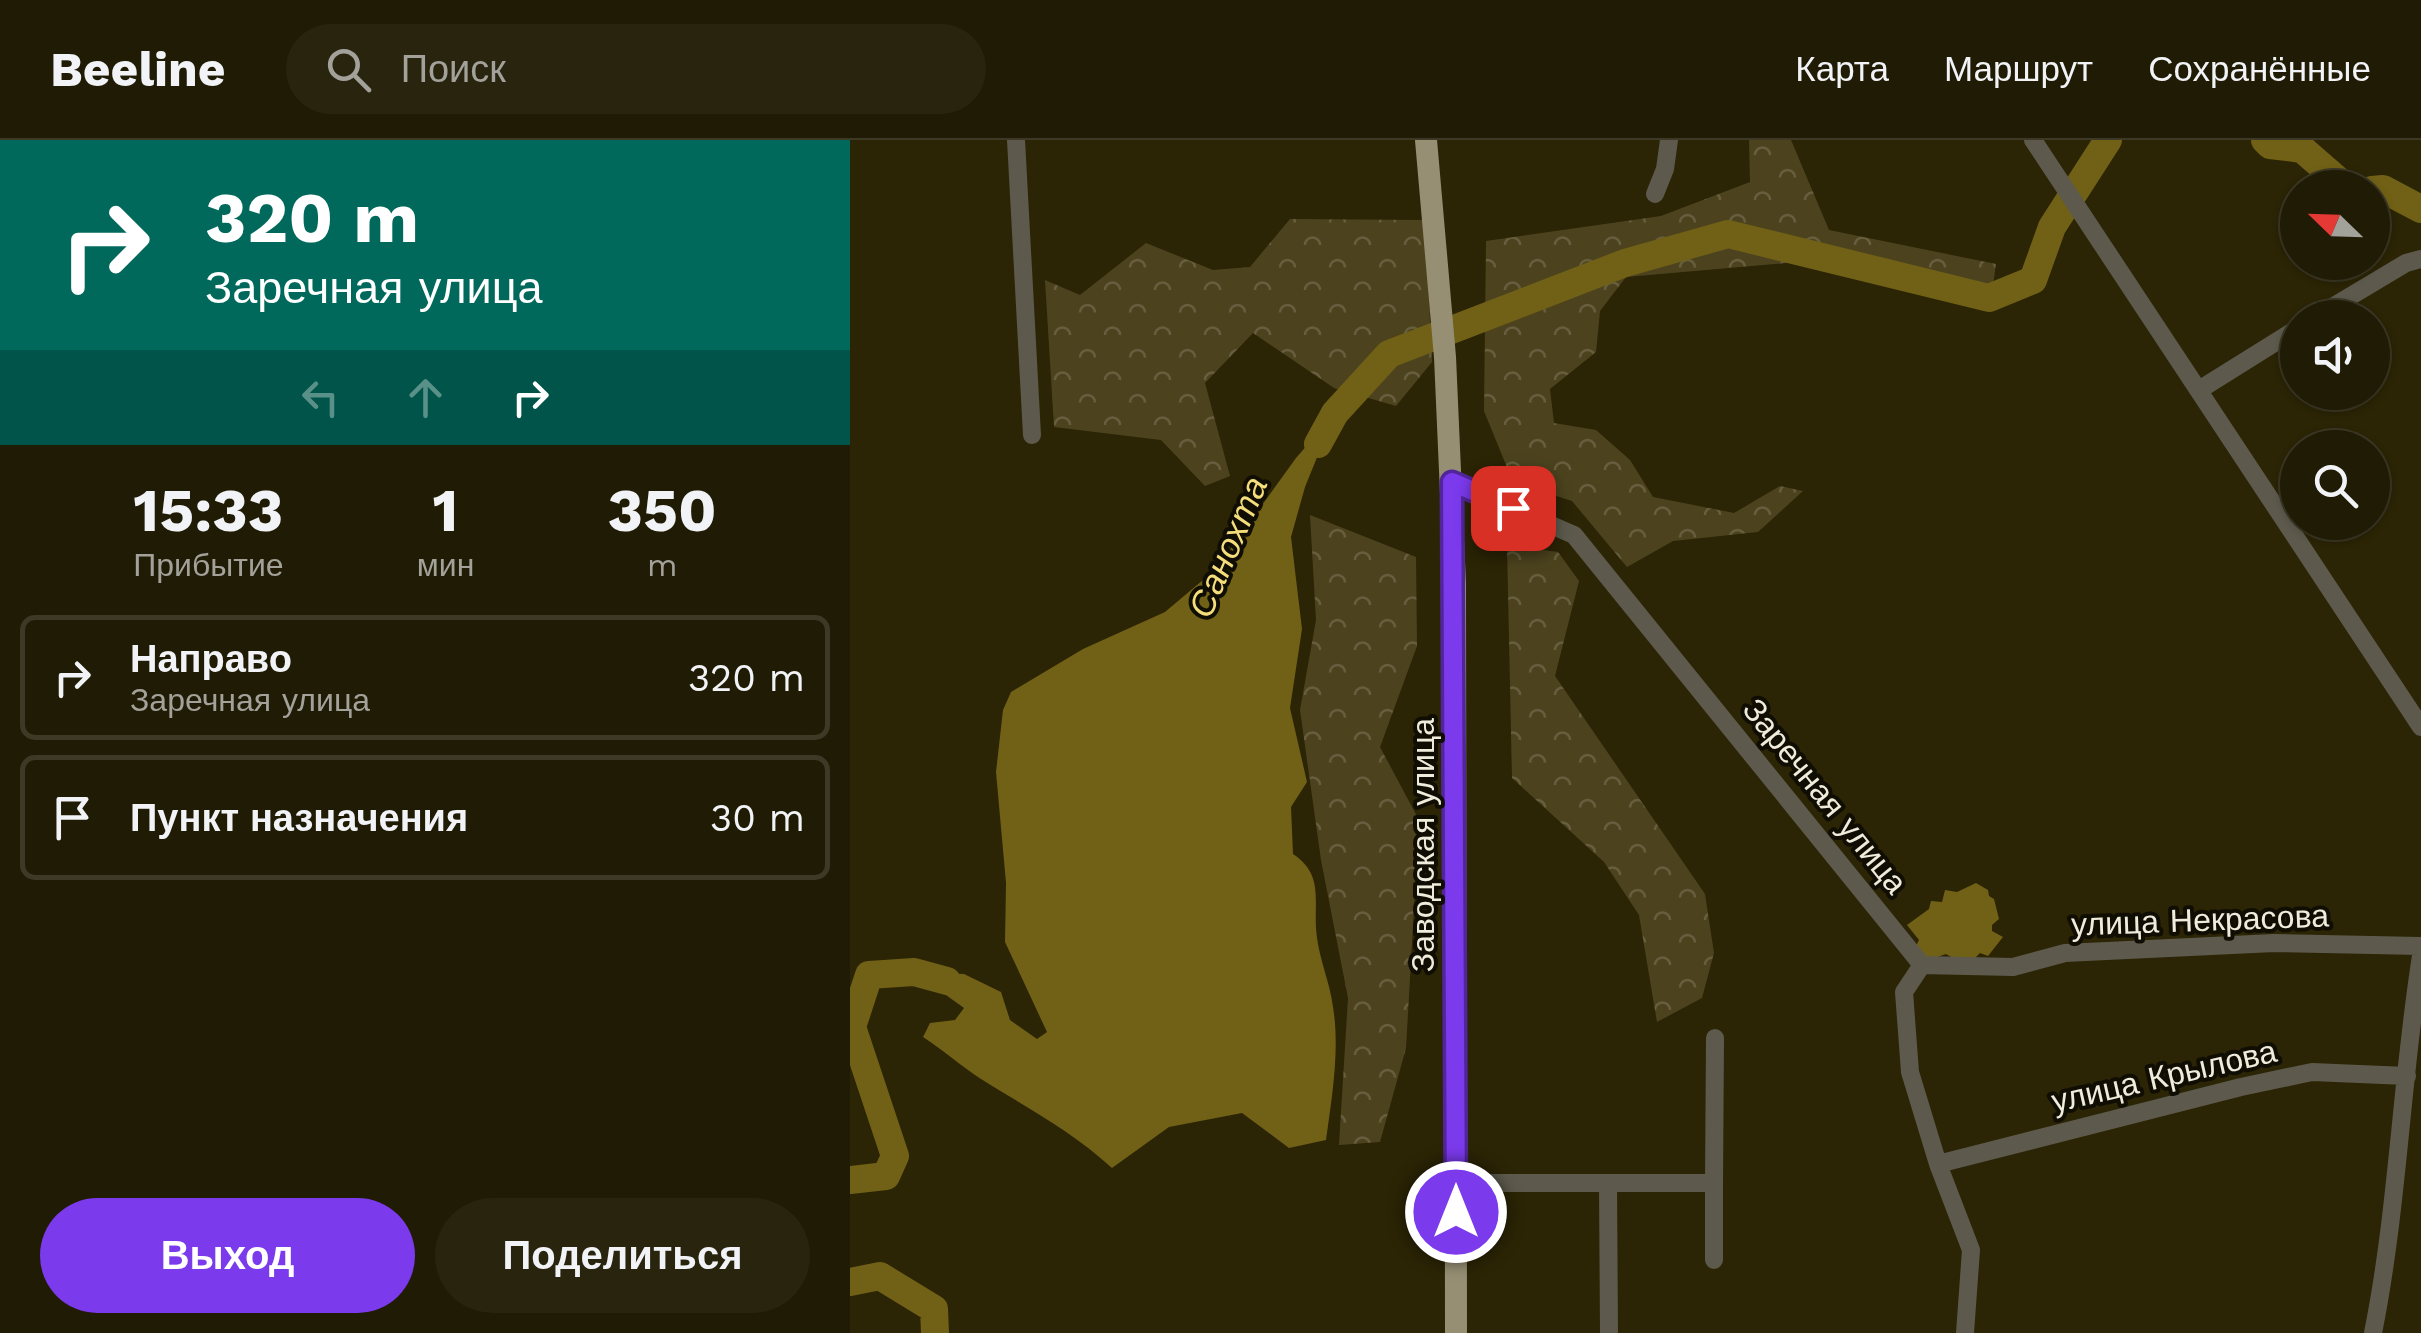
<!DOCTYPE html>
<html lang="ru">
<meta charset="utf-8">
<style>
:root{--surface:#201b04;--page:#28240e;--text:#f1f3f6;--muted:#a2a19a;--line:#3d3926;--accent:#7c3aed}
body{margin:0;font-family:"Work Sans",sans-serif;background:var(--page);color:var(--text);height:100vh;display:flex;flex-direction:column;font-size:38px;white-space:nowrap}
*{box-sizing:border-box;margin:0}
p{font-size:32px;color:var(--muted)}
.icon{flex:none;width:55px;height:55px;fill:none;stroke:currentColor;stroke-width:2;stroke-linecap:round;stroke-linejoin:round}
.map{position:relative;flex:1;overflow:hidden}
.details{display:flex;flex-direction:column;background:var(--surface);width:850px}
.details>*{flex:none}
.hud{background:#00695c;color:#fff;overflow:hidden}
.needle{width:65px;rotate:293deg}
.tools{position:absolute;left:1430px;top:30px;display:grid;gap:20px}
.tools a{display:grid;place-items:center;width:110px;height:110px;border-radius:50%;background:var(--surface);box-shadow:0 2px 8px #0004,0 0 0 2px var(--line);font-size:50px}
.pin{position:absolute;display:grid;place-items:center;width:85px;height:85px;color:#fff;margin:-42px;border-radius:20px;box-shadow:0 5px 15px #0006}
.me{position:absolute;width:110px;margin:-55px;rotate:0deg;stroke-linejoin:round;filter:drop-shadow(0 0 8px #0008)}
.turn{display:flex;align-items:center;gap:35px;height:210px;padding:0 40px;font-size:45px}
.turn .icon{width:130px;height:130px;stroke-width:2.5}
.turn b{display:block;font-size:70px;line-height:85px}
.lanes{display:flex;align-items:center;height:95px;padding:0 40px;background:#0003;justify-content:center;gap:50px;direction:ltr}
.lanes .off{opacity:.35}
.eta{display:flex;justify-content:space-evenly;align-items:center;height:170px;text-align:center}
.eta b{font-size:60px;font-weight:700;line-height:70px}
.primary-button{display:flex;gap:20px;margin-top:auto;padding:20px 40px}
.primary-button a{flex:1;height:115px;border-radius:60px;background:var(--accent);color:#fff;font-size:40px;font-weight:700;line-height:115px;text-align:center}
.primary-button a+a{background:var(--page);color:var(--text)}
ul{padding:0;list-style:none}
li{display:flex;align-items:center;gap:30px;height:125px;margin:0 20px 15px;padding:0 20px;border:5px solid var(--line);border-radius:15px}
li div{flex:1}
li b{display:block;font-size:38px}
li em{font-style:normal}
header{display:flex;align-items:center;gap:60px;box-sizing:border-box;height:140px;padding:0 50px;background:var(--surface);border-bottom:2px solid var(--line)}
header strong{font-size:48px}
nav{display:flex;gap:55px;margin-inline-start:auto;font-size:35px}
.search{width:700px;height:90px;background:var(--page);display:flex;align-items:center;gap:25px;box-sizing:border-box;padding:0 35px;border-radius:55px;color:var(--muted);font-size:38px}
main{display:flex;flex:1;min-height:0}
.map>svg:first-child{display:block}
.forest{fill:url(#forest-crowns)}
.water{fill:#716116}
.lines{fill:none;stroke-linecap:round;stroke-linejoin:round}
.river{stroke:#716116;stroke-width:28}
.minor{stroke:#5d5a4d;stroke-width:18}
.major{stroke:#968f74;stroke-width:22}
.route-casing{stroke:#51269a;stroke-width:25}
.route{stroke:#7c3aed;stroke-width:18}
.labels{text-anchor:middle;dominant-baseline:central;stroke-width:8;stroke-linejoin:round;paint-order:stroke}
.street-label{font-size:32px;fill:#f0ecdb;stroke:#100d03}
.water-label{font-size:35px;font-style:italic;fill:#f4dd7a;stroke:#100d03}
</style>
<header>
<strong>Beeline</strong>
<div class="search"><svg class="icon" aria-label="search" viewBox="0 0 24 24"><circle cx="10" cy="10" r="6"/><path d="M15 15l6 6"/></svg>Поиск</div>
<nav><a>Карта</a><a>Маршрут</a><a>Сохранённые</a></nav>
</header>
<main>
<section class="details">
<div class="hud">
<div class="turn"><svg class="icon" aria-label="right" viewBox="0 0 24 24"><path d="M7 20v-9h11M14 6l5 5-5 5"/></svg><div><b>320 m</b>Заречная улица</div></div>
<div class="lanes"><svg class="icon off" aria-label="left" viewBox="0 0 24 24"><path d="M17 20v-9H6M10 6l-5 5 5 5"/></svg><svg class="icon off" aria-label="ahead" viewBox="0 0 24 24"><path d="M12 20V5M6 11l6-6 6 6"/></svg><svg class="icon" aria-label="right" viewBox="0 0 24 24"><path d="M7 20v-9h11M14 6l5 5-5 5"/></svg></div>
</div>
<div class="eta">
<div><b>15:33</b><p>Прибытие</p></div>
<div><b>1</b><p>мин</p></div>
<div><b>350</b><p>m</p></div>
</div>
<ul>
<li><svg class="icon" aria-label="right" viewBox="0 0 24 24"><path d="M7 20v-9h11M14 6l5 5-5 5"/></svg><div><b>Направо</b><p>Заречная улица</p></div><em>320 m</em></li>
<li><svg class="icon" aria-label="arrive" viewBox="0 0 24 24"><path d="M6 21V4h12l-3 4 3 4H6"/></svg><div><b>Пункт назначения</b></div><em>30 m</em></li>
</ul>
<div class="primary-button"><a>Выход</a><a>Поделиться</a></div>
</section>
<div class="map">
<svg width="1571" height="1193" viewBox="0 0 1571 1193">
<defs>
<pattern id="forest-crowns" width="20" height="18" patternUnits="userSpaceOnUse" patternTransform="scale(2.5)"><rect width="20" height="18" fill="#4c431e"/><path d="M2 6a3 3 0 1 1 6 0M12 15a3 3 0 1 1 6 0" fill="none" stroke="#665e3e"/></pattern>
</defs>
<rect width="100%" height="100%" fill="#2b2405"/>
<path class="forest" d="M899,0H941L979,90L1146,124L1140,166L959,121L776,137L750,171L746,212L700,249L704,283L746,290L780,320L803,357L884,373L930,346L953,351L908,392L823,401L777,427L722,361L663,342L634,271L636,101L811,76L900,42Z
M440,79L575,80L582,222L546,266L484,248L403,193L355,243L380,336L355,346L311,300L204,287L195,140L230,155L296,103L363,130L400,127Z
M460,375L566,417L567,506L530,607L569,680L556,908L530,1002L489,1005L498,858L471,720L450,570L466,480Z
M657,405L708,412L729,441L705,536L855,754L864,813L852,858L807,882L789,775L754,722L662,638Z"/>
<path class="water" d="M485,273L455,347L441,397L452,489L440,568L457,642L441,667L443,714C476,736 462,763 467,798C470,821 480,843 483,867C490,909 482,957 476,1000L439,1008L392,973L319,987L262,1028C222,991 177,968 131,939C111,926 93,910 73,897L80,883L105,880L114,868L64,832L114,834L151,852L160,880L187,899L197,892L155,802L156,743L146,632L153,570L161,552L233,509L315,472L366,429L446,318Z
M1126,743L1138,750L1139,756L1144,759L1149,779L1142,785V791L1153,797L1138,816L1130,813L1124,819L1103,818L1096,814L1079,820L1066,806L1069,800L1057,785L1079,769L1081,761L1092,762L1095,750L1107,752Z"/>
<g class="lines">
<path class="river" d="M1415,0L1420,5L1452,9L1497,48
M1522,50L1533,49L1571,69
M468,304L485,273L539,214L775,123L878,94L1139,158L1183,140L1202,87L1258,0
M0,1040L36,1036L45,1016L2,887L19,835L64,832L97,841
M0,1142L30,1136L84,1169L85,1193"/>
<path class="minor" d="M166,0L182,295
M1183,0L1571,587
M805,54L815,29L819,0
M1464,178L1556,123L1571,119
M1349,250L1448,188
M602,342L724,395L1072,825
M1072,825L1163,827L1215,813L1424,803L1571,806
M1072,825L1054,852L1060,932L1088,1024L1121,1110L1115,1193
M1088,1024L1391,947L1462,932L1557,936
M606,1043H864L865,898
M758,1043L759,1193
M864,1120V1043
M1523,1193C1548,1068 1551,942 1571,816"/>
<path class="major" d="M576,0L595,217L605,444L606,1193"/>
</g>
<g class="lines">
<defs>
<path id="route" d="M606,1072L602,342L663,368"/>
</defs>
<use href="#route" class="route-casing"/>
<use href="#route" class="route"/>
</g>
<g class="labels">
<g class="street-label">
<text transform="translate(975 656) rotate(51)">Заречная улица</text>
<text transform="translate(573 705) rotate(-90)">Заводская улица</text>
<text transform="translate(1350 780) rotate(-2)">улица Некрасова</text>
<text transform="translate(1314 936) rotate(-13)">улица Крылова</text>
</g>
<g class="water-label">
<text transform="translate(378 407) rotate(-67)">Санохта</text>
</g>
</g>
</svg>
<div class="tools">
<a><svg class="needle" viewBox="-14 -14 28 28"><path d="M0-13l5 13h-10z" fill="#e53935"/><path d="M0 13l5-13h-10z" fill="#a2a19a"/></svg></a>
<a><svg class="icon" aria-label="sound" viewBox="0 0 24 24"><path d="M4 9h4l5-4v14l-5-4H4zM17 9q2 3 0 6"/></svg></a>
<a><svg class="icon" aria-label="search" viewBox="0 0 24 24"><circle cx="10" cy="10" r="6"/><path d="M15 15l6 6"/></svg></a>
</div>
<div class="pin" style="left:663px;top:368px;background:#d93025"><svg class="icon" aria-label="arrive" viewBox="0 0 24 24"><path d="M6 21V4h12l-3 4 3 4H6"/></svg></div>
<svg class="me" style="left:606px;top:1072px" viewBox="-20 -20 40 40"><circle r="17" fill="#7c3aed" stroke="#fff" stroke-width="3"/><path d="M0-11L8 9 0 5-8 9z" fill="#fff"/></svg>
</div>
</main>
